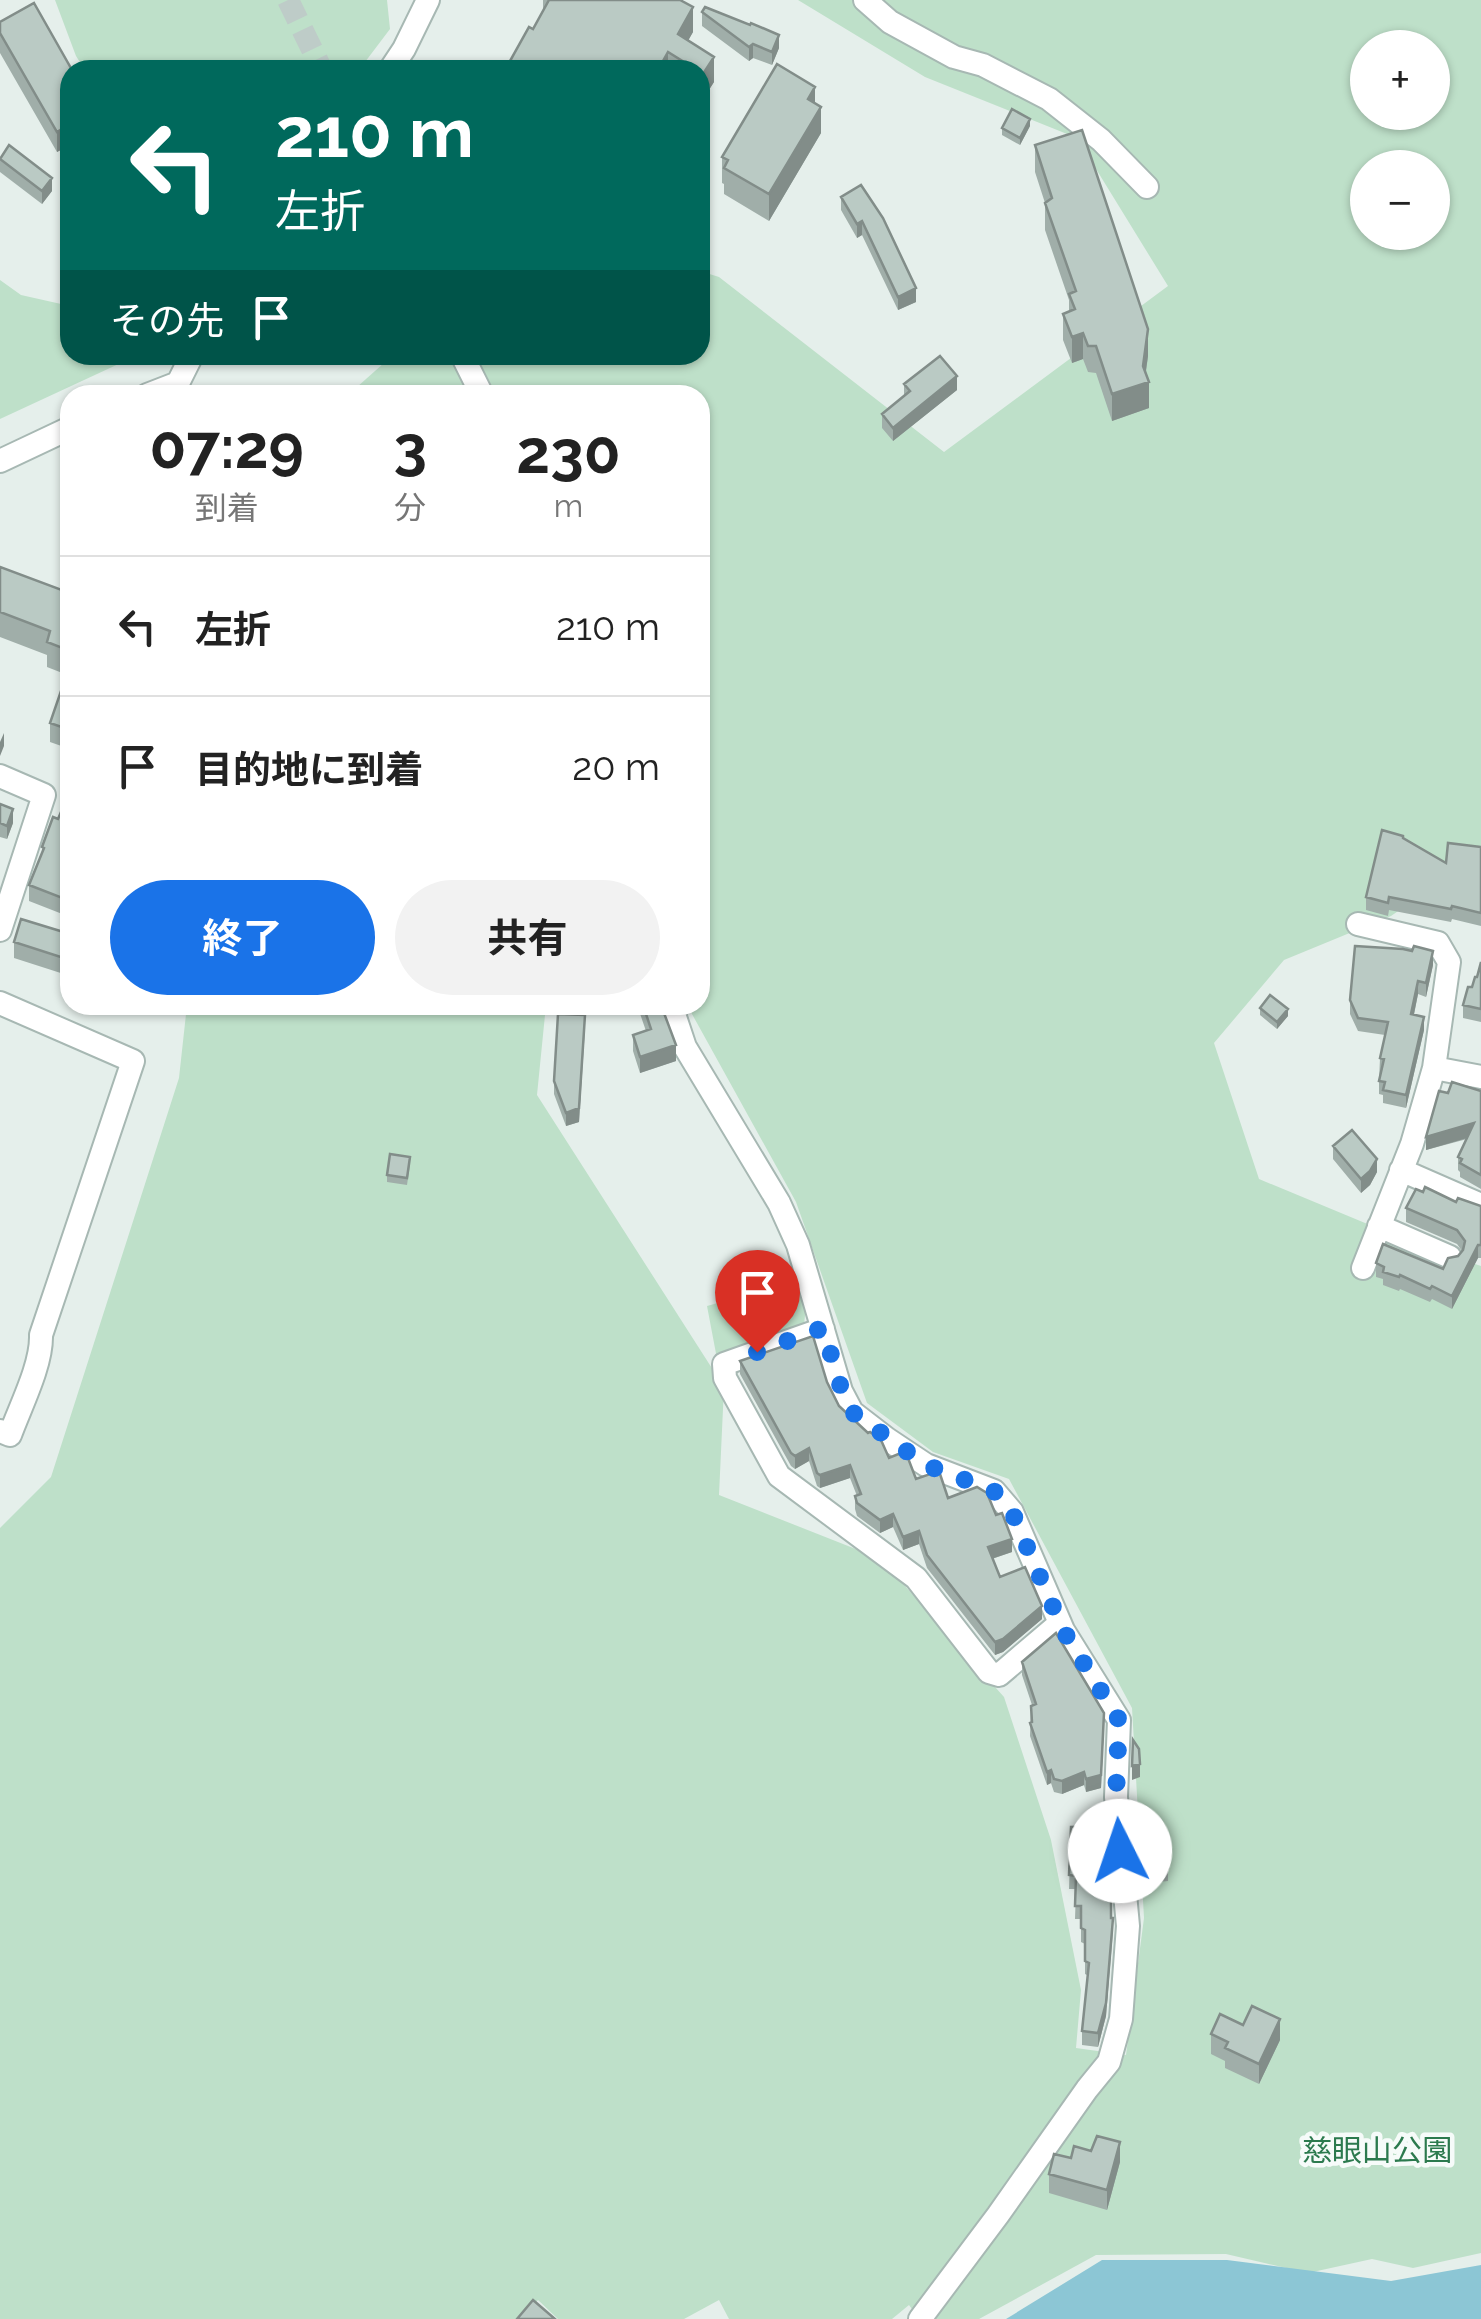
<!DOCTYPE html>
<html lang="ja">
<meta charset="utf-8">
<style>
:root{--surface:#fff;--page:#f2f2f2;--text:#222;--muted:#767676;--line:#e0e0e0;--accent:#1a73e8}
body{margin:0;font-family:Raleway,"Noto Sans JP",sans-serif;background:var(--page);color:var(--text);height:100vh;display:flex;flex-direction:column;font-size:38px;white-space:nowrap}
*{box-sizing:border-box;margin:0}
p{font-size:32px;color:var(--muted)}
.icon{flex:none;width:55px;height:55px;fill:none;stroke:currentColor;stroke-width:2;stroke-linecap:round;stroke-linejoin:round}
.map{position:relative;flex:1;overflow:hidden}
.sheet{position:absolute;left:60px;top:385px;width:650px;height:630px;display:flex;flex-direction:column;background:var(--surface);border-radius:30px;box-shadow:0 2px 8px #0004}
.sheet>*{flex:none}
.hud{position:absolute;left:60px;top:60px;width:650px;height:305px;border-radius:30px;box-shadow:0 2px 8px #0004;background:#00695c;color:#fff;overflow:hidden}
.buttons{position:absolute;left:1350px;top:30px;display:grid;gap:20px}
.buttons a{display:grid;place-items:center;width:100px;height:100px;border-radius:50%;background:var(--surface);box-shadow:0 2px 8px #0004;font-size:50px}
.pin{position:absolute;display:grid;place-items:center;width:85px;height:85px;color:#fff;margin:-102px -42px;border-radius:50% 50% 50% 0;rotate:-45deg;box-shadow:0 0 10px #0007}
.pin .icon{rotate:45deg}
.me{position:absolute;width:110px;margin:-55px;rotate:356deg;stroke-linejoin:round;filter:drop-shadow(0 0 8px #0008)}
.turn{display:flex;align-items:center;gap:35px;height:210px;padding:0 50px;font-size:45px}
.turn .icon{width:130px;height:130px;stroke-width:2.5}
.turn b{display:block;font-size:70px;line-height:85px}
.then{display:flex;align-items:center;height:95px;padding:0 50px;background:#0003;gap:20px;font-size:38px}
.eta{display:flex;justify-content:space-evenly;align-items:center;height:170px;text-align:center}
.eta b{font-size:60px;font-weight:700;line-height:70px}
.primary-button{display:flex;gap:20px;margin-top:auto;padding:20px 50px}
.primary-button a{flex:1;height:115px;border-radius:60px;background:var(--accent);color:#fff;font-size:40px;font-weight:700;line-height:115px;text-align:center}
.primary-button a+a{background:var(--page);color:var(--text)}
ul{padding:0;list-style:none}
li{display:flex;align-items:center;gap:30px;height:140px;padding:0 50px;border-top:2px solid var(--line)}
li div{flex:1}
li b{display:block;font-size:38px}
li em{font-style:normal}
.map>svg:first-child{display:block}
.green{fill:#bee0c9;fill-rule:evenodd}
.water{fill:#8cc6d5}
.lines{fill:none;stroke-linecap:round;stroke-linejoin:round}
.minor-tunnel{stroke:#beccc8;stroke-width:22;stroke-dasharray:22 11;stroke-linecap:butt}
.minor-casing{stroke:#a7b8b3;stroke-width:26}
.minor{stroke:#fff;stroke-width:22}
.wall{fill:#a0aea9}
.shaded-wall{fill:#828d89}
.building{fill:#bacac4;stroke:#828d89;stroke-width:2.5}
.route{stroke:#1a73e8;stroke-width:18;stroke-dasharray:0 32.4}
.labels{text-anchor:middle;dominant-baseline:central;stroke-width:9;stroke-linejoin:round;paint-order:stroke}
.park-label{font-size:30px;fill:#2c7a4e;stroke:#f6fbf9}
</style>
<div class="map">
<svg width="1481" height="2319" viewBox="0 0 1481 2319">
<rect width="100%" height="100%" fill="#e5efeb"/>
<path class="green" d="M55,0H387L390,29L359,70H85L76,56Z
M798,0H1481V854L1391,916L1284,960L1214,1043L1259,1179L1418,1245L1481,1266V2253L1413,2268L1372,2259L1308,2273L1226,2254L1096,2255L979,2319H919L909,2305L892,2319H729L719,2300L684,2319H558L538,2300L521,2319H0V1528L51,1477L179,1078L187,1005H546L537,1095L724,1387L719,1495L881,1559L1004,1697L1051,1840L1081,1990L1076,2048L1126,2055L1144,1918L1132,1708L1009,1479L933,1452L867,1403L796,1202L687,1005H700V839L703,827L700,825V395H348L393,355H700V271L719,277L944,452L1168,286L1077,138L925,77ZM1368,48H1432V112H1368ZM1368,168H1432V232H1368Z
M0,280L21,295L70,306V355H138L0,419Z
M803,1279L806,1305L803,1336L718,1364L707,1306Z"/>
<path class="water" d="M1102,2260H1227L1391,2281L1481,2265V2319H1006Z"/>
<g class="lines">
<path class="minor-tunnel" d="M288,0L322,70"/>
<defs>
<path id="minor" d="M865,0L890,22L954,57L983,65L1049,99L1101,140L1147,187
M390,70L404,49L428,0
M462,355L482,395
M147,395L178,383L192,355
M0,461L70,428
M0,776L44,795L0,930
M1358,924L1438,943L1449,962L1434,1068L1412,1144L1363,1268
M0,1003L133,1061L41,1335C42,1365 20,1407 10,1435L0,1431
M671,1005L685,1047L779,1203L798,1245L841,1391L852,1412L887,1439L926,1465L994,1491L1012,1512L1063,1630L1119,1720L1116,1797L1128,1926L1121,2019L1109,2062L1087,2089L998,2215L920,2319
M1434,1068L1481,1077
M1401,1170L1481,1205
M1379,1226L1450,1257
M823,1329L724,1364L725,1378L779,1476L916,1578L989,1672L999,1675L1060,1623"/>
</defs>
<use href="#minor" class="minor-casing"/>
<use href="#minor" class="minor"/>
</g>
<path class="wall" d="M543,0H680L693,32L688,40L714,82L703,99L700,97V70H505L533,29L544,9L543,8Z
M702,12L779,48L772,65L753,58L749,61L702,26Z
M0,22L70,70V145L57,152L0,53Z
M815,103L821,133L769,221L724,194V184L722,183V157Z
M1030,126L1020,145L1002,135V128Z
M1035,145L1148,356L1146,372L1149,408L1112,421L1096,373L1088,372L1083,359L1072,363L1063,340V314L1069,311V300L1045,230V203L1035,172Z
M0,157L52,191L42,204L0,172Z
M861,185L916,302L898,310L862,235L857,238L841,210V197Z
M904,384L957,390L893,441L882,428V414L904,396Z
M0,567L70,593V676L47,667V655L0,637Z
M70,691V749L50,742V723Z
M70,791V917L29,901V885L42,852V847L58,819Z
M0,804L13,823L7,839L0,837Z
M1403,838L1446,863L1481,847V926L1452,919L1451,922L1389,910L1388,916L1366,910V897Z
M70,934V976L14,958V942Z
M1481,962V1022L1463,1018V1005L1477,977Z
M1433,965L1426,997L1418,994L1414,1015L1424,1030L1406,1108L1383,1103V1095L1379,1094V1081L1380,1058L1385,1035L1358,1031L1350,1014V1000Z
M637,1005H661L676,1061L640,1073L633,1051V1035L646,1031Z
M1260,1008L1288,1016L1277,1029L1260,1015Z
M585,1029L579,1122L566,1126L554,1094V1081Z
M1481,1091V1189L1460,1177V1172L1458,1170V1157L1467,1139L1426,1150L1448,1093Z
M1333,1146L1377,1172L1370,1185L1361,1193L1333,1159Z
M410,1164L407,1185L387,1182V1175Z
M1423,1192L1456,1202L1481,1206V1258H1478L1452,1309L1432,1299L1430,1302L1400,1289L1399,1291L1383,1285V1279L1376,1277V1263L1443,1269L1462,1251L1457,1244L1406,1222V1208Z
M740,1361L827,1382L839,1406L889,1458L916,1479L948,1498L1012,1552L992,1559L1000,1577L1042,1619L1003,1652L995,1655L927,1568L919,1544L903,1550L893,1527L880,1533L857,1516L855,1509V1496H857L850,1478L820,1488L817,1486L809,1461L795,1469L791,1466L740,1374Z
M1022,1662L1104,1726L1101,1788L1086,1792L1084,1785L1062,1794L1054,1792L1051,1783L1047,1785L1030,1736L1031,1706L1032,1705L1022,1675Z
M1071,1827L1111,1918L1113,1931L1106,2016L1098,2047L1082,2045V2031L1089,1976L1085,1974V1944L1081,1942V1919H1075L1076,1889H1069Z
M1135,1831L1168,1868V1881L1139,1884Z
M1243,2025L1280,2040L1259,2084L1225,2068V2061L1211,2054V2034Z
M1071,2158L1120,2162L1107,2210L1049,2193V2174Z"/>
<path class="shaded-wall" d="M693,7V32L678,59V34Z
M779,35V48L772,65V52Z
M753,44V58L749,61V47Z
M668,52V70H658Z
M714,57V82L703,99V74Z
M815,87V113L808,99Z
M821,107V133L769,221V194Z
M1030,119V126L1020,145V138Z
M70,124V145L57,152V132Z
M52,178V191L42,204V191Z
M862,221V235L857,238V224Z
M916,288V302L898,310V297Z
M1148,329V356L1144,383L1149,382V408L1112,421V394L1143,366Z
M1083,333V359L1072,363V337Z
M957,376V390L893,441V428Z
M4,733V746L0,756V742Z
M13,809V823L7,839V826Z
M1433,951V965L1426,997V983Z
M1418,981V994L1411,1028V1014Z
M1288,1009V1016L1277,1029V1022Z
M585,1015L579,1122L566,1126V1113Z
M1424,1017V1030L1406,1108V1095Z
M676,1045V1061L640,1073V1057Z
M1474,1123V1136L1426,1150V1137Z
M1377,1159V1172L1370,1185L1361,1193V1179Z
M1478,1245V1258L1452,1309V1296Z
M809,1448V1461L795,1469V1456Z
M850,1465V1478L820,1488V1475Z
M893,1514V1527L880,1533V1520Z
M919,1531V1544L903,1550V1537Z
M1012,1539V1552L988,1560V1547Z
M1042,1606V1619L1003,1652L995,1655V1642Z
M1104,1726L1101,1788L1086,1792V1779Z
M1140,1764V1777L1132,1780V1766Z
M1051,1770V1783L1047,1785V1772Z
M1084,1772V1785L1062,1794V1781Z
M1113,1918L1106,2016L1098,2047V2033Z
M1280,2019V2040L1259,2084V2064Z
M1120,2142V2162L1107,2210V2190Z"/>
<path class="building" d="M549,0H680L693,7L678,34L714,57L703,74L700,70H697L668,52L658,70H505L529,27L533,29Z
M34,3L72,70H70V124L57,132L0,33V22Z
M705,7L750,25L751,23L779,35L772,52L753,44L749,47L702,12Z
M777,64L815,87L808,99L821,107L769,194L724,168L728,160L722,157Z
M1012,109L1030,119L1020,138L1002,128Z
M1082,130L1148,329L1143,366L1149,382L1112,394L1096,346H1088L1083,333L1072,337L1063,314L1075,309L1069,294L1076,291L1045,203L1052,198L1035,145Z
M9,145L52,178L42,191L0,159Z
M861,185L883,218L916,288L898,297L862,221L857,224L841,197Z
M940,356L957,376L893,428L882,414L910,391L904,384Z
M0,567L70,593V651L47,642L50,631L0,612Z
M62,688L70,691V730L50,723Z
M70,791V901L29,885L44,848L42,847L53,817L58,819Z
M0,804L13,809L7,826L0,823Z
M1382,830L1403,836V838L1446,863L1448,843L1481,847V913L1452,906L1451,909L1389,897L1388,903L1366,897Z
M21,919L70,934V960L14,942Z
M1355,946L1403,949L1412,951L1414,946L1433,951L1426,983L1418,981L1411,1014L1424,1017L1406,1095L1383,1090L1385,1082L1379,1081L1384,1059L1380,1058L1388,1022L1358,1018L1350,1000Z
M1481,962V1009L1463,1005L1468,987H1472L1475,977H1477Z
M1270,995L1288,1009L1277,1022L1260,1008Z
M643,1005H661L676,1045L640,1057L633,1035L651,1029Z
M558,1014L585,1015L579,1108L566,1113L554,1081Z
M1452,1082L1481,1091V1175L1460,1163L1462,1159L1458,1157L1474,1123L1426,1137L1439,1091L1448,1093Z
M1352,1130L1377,1159L1370,1171L1361,1179L1333,1146Z
M390,1154L410,1157L407,1178L387,1175Z
M1425,1187L1456,1202L1458,1198L1481,1206V1245H1478L1452,1296L1432,1286L1430,1289L1400,1275L1399,1277L1383,1272L1384,1267L1376,1263L1383,1244L1443,1269L1448,1258L1458,1256L1463,1250L1465,1241L1457,1230L1406,1208L1416,1189L1423,1192Z
M813,1336L827,1382L839,1406L868,1433L870,1432L881,1440L889,1458L901,1453L908,1458L916,1479L936,1472L940,1474L948,1498L977,1487L987,1493L996,1515L1002,1513L1012,1539L988,1547L1000,1577L1025,1567L1042,1606L1003,1639L995,1642L927,1555L919,1531L903,1537L893,1514L880,1520L857,1503L855,1496L861,1494L850,1465L820,1475L817,1473L809,1448L795,1456L791,1453L740,1361Z
M1056,1633L1104,1713L1101,1775L1086,1779L1084,1772L1062,1781L1054,1779L1051,1770L1047,1772L1030,1723L1032,1722L1031,1706L1036,1704L1022,1662Z
M1133,1740L1139,1749L1140,1764L1132,1766Z
M1105,1826L1111,1897V1918H1113L1106,2003L1098,2033L1082,2031L1089,1963L1085,1961V1930L1081,1928V1906H1075L1076,1876L1069,1875L1071,1827Z
M1163,1826L1168,1868L1139,1870L1135,1831Z
M1252,2006L1280,2019L1259,2064L1225,2048L1228,2042L1211,2034L1220,2014L1243,2025Z
M1097,2136L1120,2142L1107,2190L1049,2174L1054,2154L1071,2158L1074,2146L1091,2151Z
M533,2300L555,2319H517Z"/>
<g class="lines">
<path class="route" d="M757,1352L823,1328L842,1391L852,1412L926,1465L994,1491L1012,1512L1063,1630L1119,1720L1116,1797L1120,1851"/>
</g>
<g class="labels">
<g class="park-label">
<text x="1377" y="2150">慈眼山公園</text>
</g>
</g>
</svg>
<div class="buttons">
<a>+</a>
<a>−</a>
</div>
<div class="pin" style="left:757px;top:1352px;background:#d93025"><svg class="icon" aria-label="arrive" viewBox="0 0 24 24"><path d="M6 21V4h12l-3 4 3 4H6"/></svg></div>
<svg class="me" style="left:1120px;top:1851px" viewBox="-20 -20 40 40"><circle r="19" fill="#fff"/><path d="M0-13L10 11 0 6-10 11z" fill="#1a73e8"/></svg>
<div class="hud">
<div class="turn"><svg class="icon" aria-label="left" viewBox="0 0 24 24"><path d="M17 20v-9H6M10 6l-5 5 5 5"/></svg><div><b>210 m</b>左折</div></div>
<div class="then">その先<svg class="icon" aria-label="arrive" viewBox="0 0 24 24"><path d="M6 21V4h12l-3 4 3 4H6"/></svg></div>
</div>
<section class="sheet">
<div class="eta">
<div><b>07:29</b><p>到着</p></div>
<div><b>3</b><p>分</p></div>
<div><b>230</b><p>m</p></div>
</div>
<ul>
<li><svg class="icon" aria-label="left" viewBox="0 0 24 24"><path d="M17 20v-9H6M10 6l-5 5 5 5"/></svg><div><b>左折</b></div><em>210 m</em></li>
<li><svg class="icon" aria-label="arrive" viewBox="0 0 24 24"><path d="M6 21V4h12l-3 4 3 4H6"/></svg><div><b>目的地に到着</b></div><em>20 m</em></li>
</ul>
<div class="primary-button"><a>終了</a><a>共有</a></div>
</section>
</div>
